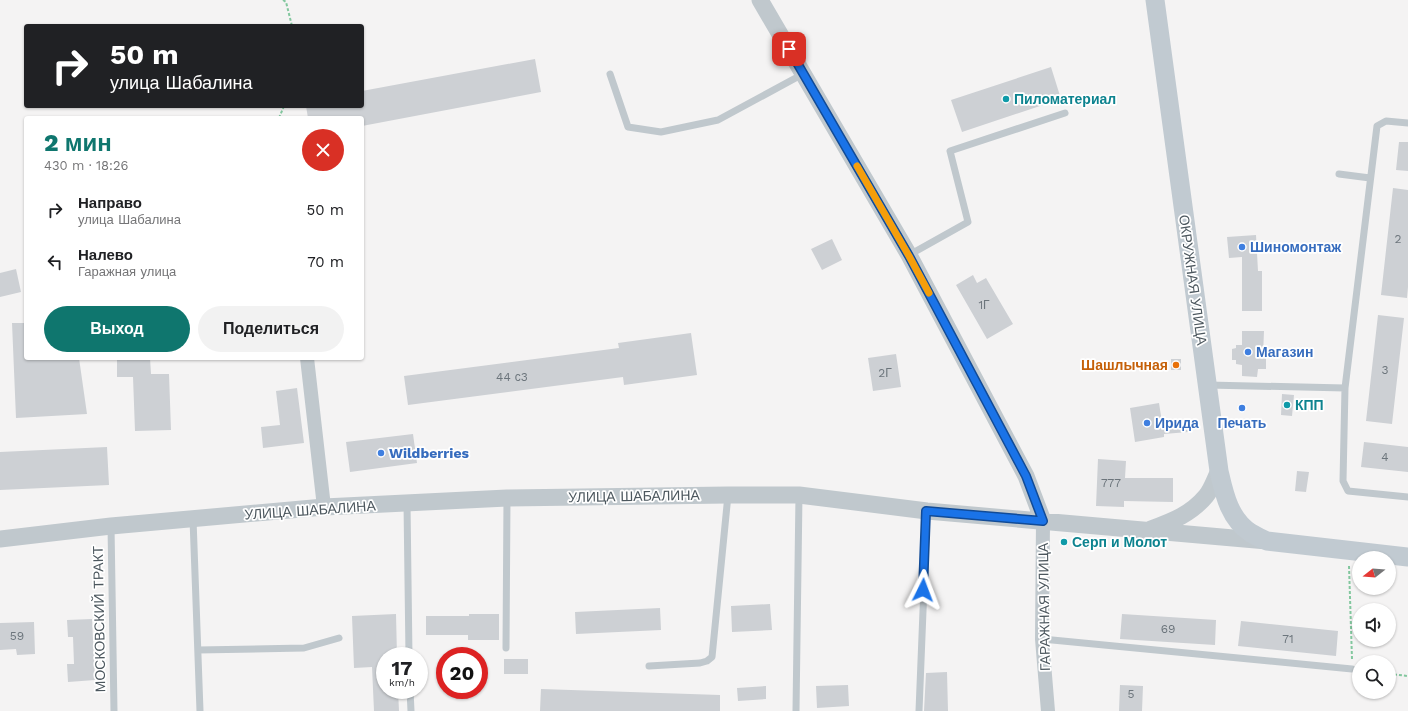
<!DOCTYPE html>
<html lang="ru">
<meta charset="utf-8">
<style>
:root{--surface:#fff;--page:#f2f2f2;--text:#202124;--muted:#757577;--accent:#0f766e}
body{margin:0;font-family:"Work Sans",sans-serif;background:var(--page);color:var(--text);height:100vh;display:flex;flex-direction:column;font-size:15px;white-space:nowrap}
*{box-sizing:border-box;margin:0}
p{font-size:13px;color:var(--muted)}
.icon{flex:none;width:22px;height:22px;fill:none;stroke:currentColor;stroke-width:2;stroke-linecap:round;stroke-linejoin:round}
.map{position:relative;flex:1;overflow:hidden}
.details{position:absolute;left:24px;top:116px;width:340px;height:244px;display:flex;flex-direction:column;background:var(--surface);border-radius:4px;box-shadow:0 1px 3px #0004}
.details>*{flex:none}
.banner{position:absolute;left:24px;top:24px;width:340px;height:84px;border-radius:4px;box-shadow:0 1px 3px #0004;background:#202124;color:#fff;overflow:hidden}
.needle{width:26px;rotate:253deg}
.buttons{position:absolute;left:1352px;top:551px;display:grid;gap:8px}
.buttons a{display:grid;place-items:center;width:44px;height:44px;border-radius:50%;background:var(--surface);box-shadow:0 1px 3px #0004;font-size:20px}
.speed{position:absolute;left:376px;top:647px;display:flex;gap:8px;font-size:20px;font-weight:700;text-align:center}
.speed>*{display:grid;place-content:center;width:52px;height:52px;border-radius:50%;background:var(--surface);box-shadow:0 1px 3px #0004;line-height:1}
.speed small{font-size:10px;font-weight:400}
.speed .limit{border:6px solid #d22;background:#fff;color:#111}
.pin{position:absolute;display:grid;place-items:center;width:34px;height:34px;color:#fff;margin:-17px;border-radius:8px;box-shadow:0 2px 6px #0006}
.me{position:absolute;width:44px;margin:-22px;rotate:3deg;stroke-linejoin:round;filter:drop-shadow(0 0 3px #0008)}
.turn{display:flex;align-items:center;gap:14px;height:84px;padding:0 20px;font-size:18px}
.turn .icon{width:52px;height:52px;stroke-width:2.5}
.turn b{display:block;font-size:28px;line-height:34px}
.round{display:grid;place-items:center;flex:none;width:42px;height:42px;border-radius:21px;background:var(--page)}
.head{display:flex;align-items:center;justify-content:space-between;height:68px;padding:0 20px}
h1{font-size:24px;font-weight:800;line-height:30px;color:var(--accent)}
.primary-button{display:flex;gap:8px;margin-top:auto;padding:8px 20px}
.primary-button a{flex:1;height:46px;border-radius:24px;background:var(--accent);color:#fff;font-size:16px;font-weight:800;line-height:46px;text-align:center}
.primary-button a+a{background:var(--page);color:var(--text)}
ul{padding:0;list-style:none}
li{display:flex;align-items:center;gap:12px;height:52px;padding:0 20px}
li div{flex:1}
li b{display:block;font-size:15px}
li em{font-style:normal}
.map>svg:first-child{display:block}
.building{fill:#cdd0d4}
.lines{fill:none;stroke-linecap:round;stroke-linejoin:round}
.path{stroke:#82c79e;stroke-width:2;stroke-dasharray:3 2;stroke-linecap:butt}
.service{stroke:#c0c8cd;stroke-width:7}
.minor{stroke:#c0c8cd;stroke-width:14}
.tertiary{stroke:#c0c8cd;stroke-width:17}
.secondary{stroke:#c1cad1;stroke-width:19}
.route-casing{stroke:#114b97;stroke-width:10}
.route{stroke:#1a73e8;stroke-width:7}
.slow{stroke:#f59e0b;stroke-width:7}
.culture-dot{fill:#0f9aa8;stroke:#fff;stroke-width:1.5}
.shop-dot{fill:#3f7fe0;stroke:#fff;stroke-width:1.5}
.food-dot{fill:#e8710a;stroke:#fff;stroke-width:1.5}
.labels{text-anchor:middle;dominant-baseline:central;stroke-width:3.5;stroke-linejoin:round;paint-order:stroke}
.number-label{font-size:12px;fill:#6c757c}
.culture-label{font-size:14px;font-weight:bold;fill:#0d838f;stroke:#fff;text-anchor:start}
.shop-label{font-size:14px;font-weight:bold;fill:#366cbe;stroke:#fff;text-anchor:start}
.street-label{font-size:14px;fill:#4c575e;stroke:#fff}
.food-label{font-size:14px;font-weight:bold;fill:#c56008;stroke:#fff;text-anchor:end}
</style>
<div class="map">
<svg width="1408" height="711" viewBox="0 0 1408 711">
<rect width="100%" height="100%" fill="#f4f3f3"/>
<path class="building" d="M535,59L541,92L362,126V118H308L306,106H362V91Z
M1051,67L1061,99L962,132L951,100Z
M1399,142H1408V171L1396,170Z
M1393,188L1408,190V287L1407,298L1381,295Z
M1256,235L1258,271H1262V311H1242V257L1229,258L1227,237Z
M832,239L842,260L822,270L811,249Z
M16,269L21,292L0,297V273Z
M973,275L977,283L986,278L1013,324L987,339L956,285Z
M1378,315L1404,318L1392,424L1366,421Z
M12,323H26V358H79L87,414L16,418Z
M1242,331H1264L1263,355H1266V369H1258L1257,377L1242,376V365L1236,364V360H1232V349L1236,348V345H1242Z
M691,333L697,375L624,385L623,377L408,405L404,376L619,348L618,343Z
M896,354L901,387L873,391L868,358Z
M117,358H150L151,374H169L171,430L135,431L133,377H117Z
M1171,359H1181V370H1171Z
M297,388L304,443L263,448L261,427L280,425L276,391Z
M1282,394L1294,395L1292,416L1281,415Z
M1159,403L1162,422L1187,420L1188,432L1164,434V437L1135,442L1130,408Z
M413,434L417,463L350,472L346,442Z
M1364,442L1408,447V472L1361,467Z
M107,447L109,485L0,490V452Z
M1098,459L1126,461L1125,478H1173V502L1124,501V507L1096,506Z
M1297,471L1309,472L1306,492L1295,491Z
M770,604L772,630L732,632L731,606Z
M660,608L661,630L576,634L575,612Z
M396,614L397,656H385V690H398L399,711H374L372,667L354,668L352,616Z
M469,614H499V640H468V635H426V616H469Z
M1122,614L1216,620L1215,645L1120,639Z
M92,619L95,680L68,682L67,664H74L73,637H68L67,620Z
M1241,621L1338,631L1336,656L1238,646Z
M34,622L35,654L17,655L16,649L0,650V623Z
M504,659H528V674H504Z
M947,672L948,711H924L926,673Z
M848,685L849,706L817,708L816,686Z
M1120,685L1143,686L1142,711H1119Z
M766,686V699L738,701L737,688Z
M541,689L720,695V711H540Z"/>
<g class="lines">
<path class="path" d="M283,0L286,2L292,26
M279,118L284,106
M1349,566L1352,659
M1389,674L1408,676"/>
<path class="service" d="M610,74L628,127L661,132L718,120L803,74
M1339,174L1370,178
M909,255L968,222L950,151L1065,113
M1208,385L1345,388L1377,126L1386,121L1408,123
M1345,388L1343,481L1348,491L1408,497
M407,503L409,656
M193,519L200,711
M111,526L114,711
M1042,639L1352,669
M506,648L507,498
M198,650L304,648L339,638
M649,666L700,663L707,661L712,657L728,495
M410,690L411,711
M796,711L799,495
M919,711L927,511"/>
<path class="minor" d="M307,358L324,507
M1043,521L1042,639L1048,711"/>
<path class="tertiary" d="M760,0L909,255L1026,476L1043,521
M1151,529C1173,521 1191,514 1206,496C1212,489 1215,478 1219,471
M0,539L111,526L324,507L507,498L728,495H799L927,511L1267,541"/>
<path class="secondary" d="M1155,0L1219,471C1224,493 1229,519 1251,533C1256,536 1262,539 1267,541L1408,557"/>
</g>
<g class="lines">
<defs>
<path id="route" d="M789,49L909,256L1026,476L1043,521L926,511L923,590"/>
</defs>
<use href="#route" class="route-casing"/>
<use href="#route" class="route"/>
<path class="slow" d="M857,166L909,256L929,293"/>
</g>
<g class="culture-dot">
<circle cx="1006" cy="99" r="4"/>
<circle cx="1287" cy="405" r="4"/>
<circle cx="1064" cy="542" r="4"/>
</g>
<g class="shop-dot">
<circle cx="1242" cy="247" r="4"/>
<circle cx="1248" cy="352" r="4"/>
<circle cx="1242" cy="408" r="4"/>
<circle cx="1147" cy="423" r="4"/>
<circle cx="381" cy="453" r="4"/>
</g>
<circle class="food-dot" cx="1176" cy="365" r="4"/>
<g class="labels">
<g class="number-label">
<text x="1398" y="239">2</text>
<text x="984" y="305">1Г</text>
<text x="1385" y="370">3</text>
<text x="885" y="373">2Г</text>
<text x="512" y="377">44 с3</text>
<text x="1385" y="457">4</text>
<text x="1111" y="483">777</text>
<text x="1168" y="629">69</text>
<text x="17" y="636">59</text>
<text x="1288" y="639">71</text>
<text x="1131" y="694">5</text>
</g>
<g class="culture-label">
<text x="1014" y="99">Пиломатериал</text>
<text x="1295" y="405">КПП</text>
<text x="1072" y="542">Серп и Молот</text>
</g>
<g class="shop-label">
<text x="1250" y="247">Шиномонтаж</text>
<text x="1256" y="352">Магазин</text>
<text x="1155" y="423">Ирида</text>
<text x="1242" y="423" text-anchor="middle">Печать</text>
<text x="389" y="453">Wildberries</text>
</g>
<g class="street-label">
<text transform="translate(1193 280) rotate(82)">ОКРУЖНАЯ УЛИЦА</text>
<text transform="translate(634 496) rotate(-1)">УЛИЦА ШАБАЛИНА</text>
<text transform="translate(310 510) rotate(-4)">УЛИЦА ШАБАЛИНА</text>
<text transform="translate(1044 607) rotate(-91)">ГАРАЖНАЯ УЛИЦА</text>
<text transform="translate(99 619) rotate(-91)">МОСКОВСКИЙ ТРАКТ</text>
</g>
<g class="food-label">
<text x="1168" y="365">Шашлычная</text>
</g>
</g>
</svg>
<div class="buttons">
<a><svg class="needle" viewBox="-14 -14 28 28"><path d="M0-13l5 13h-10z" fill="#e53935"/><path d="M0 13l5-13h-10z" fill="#757577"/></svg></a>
<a><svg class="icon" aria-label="sound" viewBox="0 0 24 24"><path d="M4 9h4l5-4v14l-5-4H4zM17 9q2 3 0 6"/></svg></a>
<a><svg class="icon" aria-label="search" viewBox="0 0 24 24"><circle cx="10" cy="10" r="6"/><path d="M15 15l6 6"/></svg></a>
</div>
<div class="speed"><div>17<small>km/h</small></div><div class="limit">20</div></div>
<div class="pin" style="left:789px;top:49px;background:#d93025"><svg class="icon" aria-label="arrive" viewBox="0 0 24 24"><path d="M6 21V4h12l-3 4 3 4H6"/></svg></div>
<svg class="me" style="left:923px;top:590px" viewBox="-20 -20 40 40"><path d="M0-17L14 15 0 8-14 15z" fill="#1a73e8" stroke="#fff" stroke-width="4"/></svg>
<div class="banner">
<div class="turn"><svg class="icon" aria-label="right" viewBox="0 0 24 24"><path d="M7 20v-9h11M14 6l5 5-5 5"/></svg><div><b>50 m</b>улица Шабалина</div></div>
</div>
<section class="details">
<div class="head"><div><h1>2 мин</h1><p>430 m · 18:26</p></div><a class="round" style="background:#d93025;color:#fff"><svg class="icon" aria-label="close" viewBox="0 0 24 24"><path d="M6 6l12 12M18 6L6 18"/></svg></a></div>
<ul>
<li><svg class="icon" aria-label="right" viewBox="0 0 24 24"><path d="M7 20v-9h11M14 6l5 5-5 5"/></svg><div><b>Направо</b><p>улица Шабалина</p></div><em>50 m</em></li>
<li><svg class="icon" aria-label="left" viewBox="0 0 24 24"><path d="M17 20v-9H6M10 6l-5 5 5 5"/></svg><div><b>Налево</b><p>Гаражная улица</p></div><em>70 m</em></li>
</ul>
<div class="primary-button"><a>Выход</a><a>Поделиться</a></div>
</section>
</div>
